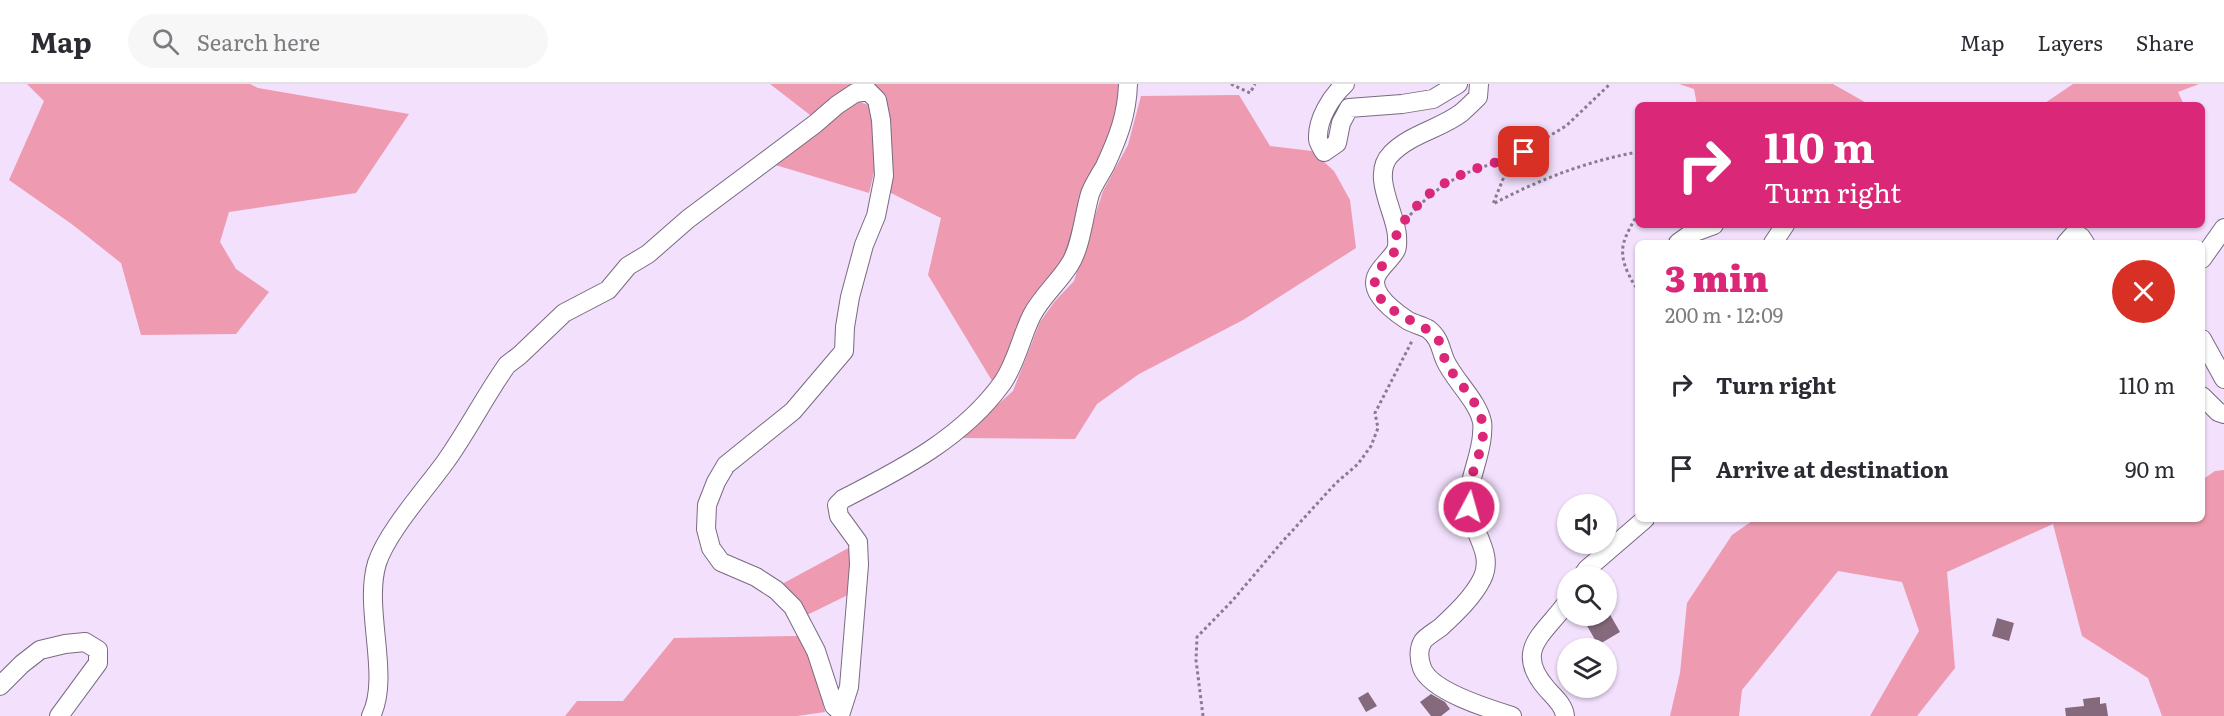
<!DOCTYPE html>
<meta charset="utf-8">
<style>
:root{--surface:#fff;--page:#f7f7f7;--text:#2b2b33;--muted:#7c7c81;--line:#e1e1e2;--accent:#db2777}
body{margin:0;font-family:Literata,serif;background:var(--page);color:var(--text);height:100vh;display:flex;flex-direction:column;font-size:22px;white-space:nowrap}
*{box-sizing:border-box;margin:0}
p{font-size:20px;color:var(--muted)}
.icon{flex:none;width:33px;height:33px;fill:none;stroke:currentColor;stroke-width:2;stroke-linecap:round;stroke-linejoin:round}
.map{position:relative;flex:1;overflow:hidden}
.details{position:absolute;left:1635px;top:156px;width:570px;height:282px;display:flex;flex-direction:column;background:var(--surface);border-radius:9px;box-shadow:0 2px 4px #0004}
.details>*{flex:none}
.banner{position:absolute;left:1635px;top:18px;width:570px;height:126px;border-radius:9px;box-shadow:0 2px 4px #0004;background:#db2777;color:#fff;overflow:hidden}
.tools{position:absolute;left:1557px;top:410px;display:grid;gap:12px}
.tools a{display:grid;place-items:center;width:60px;height:60px;border-radius:50%;background:var(--surface);box-shadow:0 2px 4px #0004;font-size:30px}
.pin{position:absolute;display:grid;place-items:center;width:51px;height:51px;color:#fff;margin:-26px;border-radius:12px;box-shadow:0 3px 9px #0006}
.me{position:absolute;width:66px;margin:-33px;rotate:6deg;stroke-linejoin:round;filter:drop-shadow(0 0 4px #0008)}
.turn{display:flex;align-items:center;gap:21px;height:126px;padding:0 30px;font-size:27px}
.turn .icon{width:78px;height:78px;stroke-width:2.5}
.turn b{display:block;font-size:42px;line-height:51px}
.round{display:grid;place-items:center;flex:none;width:63px;height:63px;border-radius:32px;background:var(--page)}
.overview{display:flex;align-items:center;justify-content:space-between;height:102px;padding:0 30px}
h1{font-size:36px;font-weight:800;line-height:45px;color:var(--accent)}
ul{padding:0;list-style:none}
li{display:flex;align-items:center;gap:18px;height:84px;padding:0 30px}
li div{flex:1}
li b{display:block;font-size:22px}
li em{font-style:normal}
header{display:flex;align-items:center;gap:36px;box-sizing:border-box;height:84px;padding:0 30px;background:var(--surface);border-bottom:2px solid var(--line)}
header strong{font-size:28px}
nav{display:flex;gap:33px;margin-inline-start:auto;font-size:21px}
.search{width:420px;height:54px;background:var(--page);display:flex;align-items:center;gap:15px;box-sizing:border-box;padding:0 21px;border-radius:33px;color:var(--muted);font-size:22px}
.map>svg:first-child{display:block}
.green{fill:#ee9ab0}
.building{fill:#846a7c}
.lines{fill:none;stroke-linecap:round;stroke-linejoin:round}
.minor-casing{stroke:#796a81;stroke-width:20}
.path{stroke:#887c8f;stroke-width:3;stroke-dasharray:3 3;stroke-linecap:butt}
.minor{stroke:#fff;stroke-width:18}
.route{stroke:#db2777;stroke-width:10;stroke-dasharray:0 18}
</style>
<header>
<strong>Map</strong>
<div class="search"><svg class="icon" aria-label="search" viewBox="0 0 24 24"><circle cx="10" cy="10" r="6"/><path d="M15 15l6 6"/></svg>Search here</div>
<nav><a>Map</a><a>Layers</a><a>Share</a></nav>
</header>
<div class="map">
<svg width="2224" height="632" viewBox="0 0 2224 632">
<rect width="100%" height="100%" fill="#f2e0fc"/>
<path class="green" d="M27,0H250L258,4L409,30L356,109L229,128L220,158L236,185L269,208L236,250L141,251L121,179L73,141L9,96L44,17Z
M770,0H1124L1120,32L1068,174L1018,250L994,300L928,191L941,134L885,106L869,1L814,34Z
M1679,0H1833L1870,21H1697L1694,5Z
M2073,0H2199L2178,8L2184,21H2042Z
M1239,11L1270,62L1312,67L1334,87L1350,116L1356,164L1243,236L1139,290L1097,320L1075,355L960,354L1013,307L1040,238L1055,217L1074,197L1103,107L1128,61L1141,12Z
M858,17L868,21C882,50 877,79 869,109L772,80L847,22Z
M2224,386V632H2162L2148,594L2082,552L2053,440L1947,488L1955,584L1917,632H1870L1919,547L1902,498L1838,487L1742,606L1739,632H1670L1680,589L1687,519L1732,451L1755,435H2202V396L2215,387Z
M854,461V508L807,531L782,500Z
M798,552C813,564 821,609 825,628L797,632H565L577,617H623L674,554Z"/>
<path class="building" d="M1608,527L1620,548L1598,561L1586,540L1602,531H1606Z
M1997,534L2014,539L2009,557L1992,552Z
M1368,608L1377,622L1366,628L1358,614Z
M1431,610L1445,618L1450,625L1441,632H1431L1420,618Z
M2100,613V620L2106,619L2108,632H2066L2065,624L2084,622L2083,615Z"/>
<g class="lines">
<defs>
<path id="minor" d="M1345,0C1331,13 1317,35 1318,55C1318,59 1322,64 1324,68L1337,59L1341,39L1349,24L1402,20L1433,15L1458,0
M1479,0L1478,13C1472,19 1467,24 1461,29C1440,45 1410,50 1391,70C1370,91 1396,129 1397,152C1397,156 1398,162 1396,166C1388,181 1365,191 1380,212C1386,221 1398,230 1407,236C1413,240 1421,241 1428,245C1440,254 1440,264 1445,276C1453,295 1478,317 1482,338C1483,342 1482,347 1482,351C1480,376 1467,397 1469,422C1471,448 1495,469 1482,495C1473,513 1456,529 1441,543C1436,547 1427,552 1423,557C1418,565 1419,576 1422,584C1431,607 1489,625 1512,632
M1678,159L1692,149L1714,141
M1773,159L1785,141
M2066,159L2075,149L2081,153L2085,159
M2202,175L2224,144
M2202,255L2224,295
M2202,312L2218,328L2224,330
M1582,492L1587,485L1645,435
M0,602L22,580L40,566L65,560L85,558L98,566V579L59,632
M371,632C391,592 363,525 377,479C387,448 426,405 446,377C468,346 485,312 507,281L520,271L564,229L608,206L628,182L648,170L688,135L815,40L837,21L855,9L868,7L877,16L881,36L884,92L876,132L864,161L850,213L845,243L844,267L793,327L726,381L716,398L707,421L706,445L711,464L721,478L756,493L776,506L793,523L816,567L834,622L841,628L849,603L859,481L858,458L839,432L837,421L843,415C902,385 964,353 1003,298C1017,277 1021,253 1032,231C1042,212 1059,198 1070,180C1081,163 1084,130 1090,110C1093,101 1100,91 1105,82C1118,54 1127,31 1128,0
M1565,632C1564,621 1554,613 1547,605C1512,565 1545,550 1568,517"/>
</defs>
<use href="#minor" class="minor-casing"/>
<path class="path" d="M1231,0L1250,9L1255,0
M1511,75L1566,42L1610,0
M1638,129C1626,152 1616,163 1628,189C1631,195 1633,200 1638,205
M1410,131C1442,97 1466,86 1511,75L1493,120C1538,96 1587,77 1638,68
M1203,632L1196,576L1197,553L1233,516L1282,458L1336,399L1358,380L1371,362L1378,344L1375,329L1412,257"/>
<use href="#minor" class="minor"/>
</g>
<g class="lines">
<path class="route" d="M1469,423C1469,415 1469,407 1470,400C1474,380 1487,358 1482,337C1477,315 1457,298 1446,279C1443,272 1443,263 1439,257C1426,236 1380,232 1375,201C1373,187 1388,177 1395,167C1398,161 1395,155 1397,149C1401,138 1420,118 1429,110C1445,97 1466,88 1486,81C1500,77 1512,75 1524,68"/>
</g>
</svg>
<div class="tools">
<a><svg class="icon" aria-label="sound" viewBox="0 0 24 24"><path d="M4 9h4l5-4v14l-5-4H4zM17 9q2 3 0 6"/></svg></a>
<a><svg class="icon" aria-label="search" viewBox="0 0 24 24"><circle cx="10" cy="10" r="6"/><path d="M15 15l6 6"/></svg></a>
<a><svg class="icon" aria-label="layers" viewBox="0 0 24 24"><path d="M12 4l9 5-9 5-9-5zM3 14l9 5 9-5"/></svg></a>
</div>
<div class="pin" style="left:1524px;top:68px;background:#d93025"><svg class="icon" aria-label="arrive" viewBox="0 0 24 24"><path d="M6 21V4h12l-3 4 3 4H6"/></svg></div>
<svg class="me" style="left:1469px;top:423px" viewBox="-20 -20 40 40"><circle r="17" fill="#db2777" stroke="#fff" stroke-width="3"/><path d="M0-11L8 9 0 5-8 9z" fill="#fff"/></svg>
<div class="banner">
<div class="turn"><svg class="icon" aria-label="right" viewBox="0 0 24 24"><path d="M7 20v-9h11M14 6l5 5-5 5"/></svg><div><b>110 m</b>Turn right</div></div>
</div>
<section class="details">
<div class="overview"><div><h1>3 min</h1><p>200 m · 12:09</p></div><a class="round" style="background:#d93025;color:#fff"><svg class="icon" aria-label="close" viewBox="0 0 24 24"><path d="M6 6l12 12M18 6L6 18"/></svg></a></div>
<ul>
<li><svg class="icon" aria-label="right" viewBox="0 0 24 24"><path d="M7 20v-9h11M14 6l5 5-5 5"/></svg><div><b>Turn right</b></div><em>110 m</em></li>
<li><svg class="icon" aria-label="arrive" viewBox="0 0 24 24"><path d="M6 21V4h12l-3 4 3 4H6"/></svg><div><b>Arrive at destination</b></div><em>90 m</em></li>
</ul>
</section>
</div>
